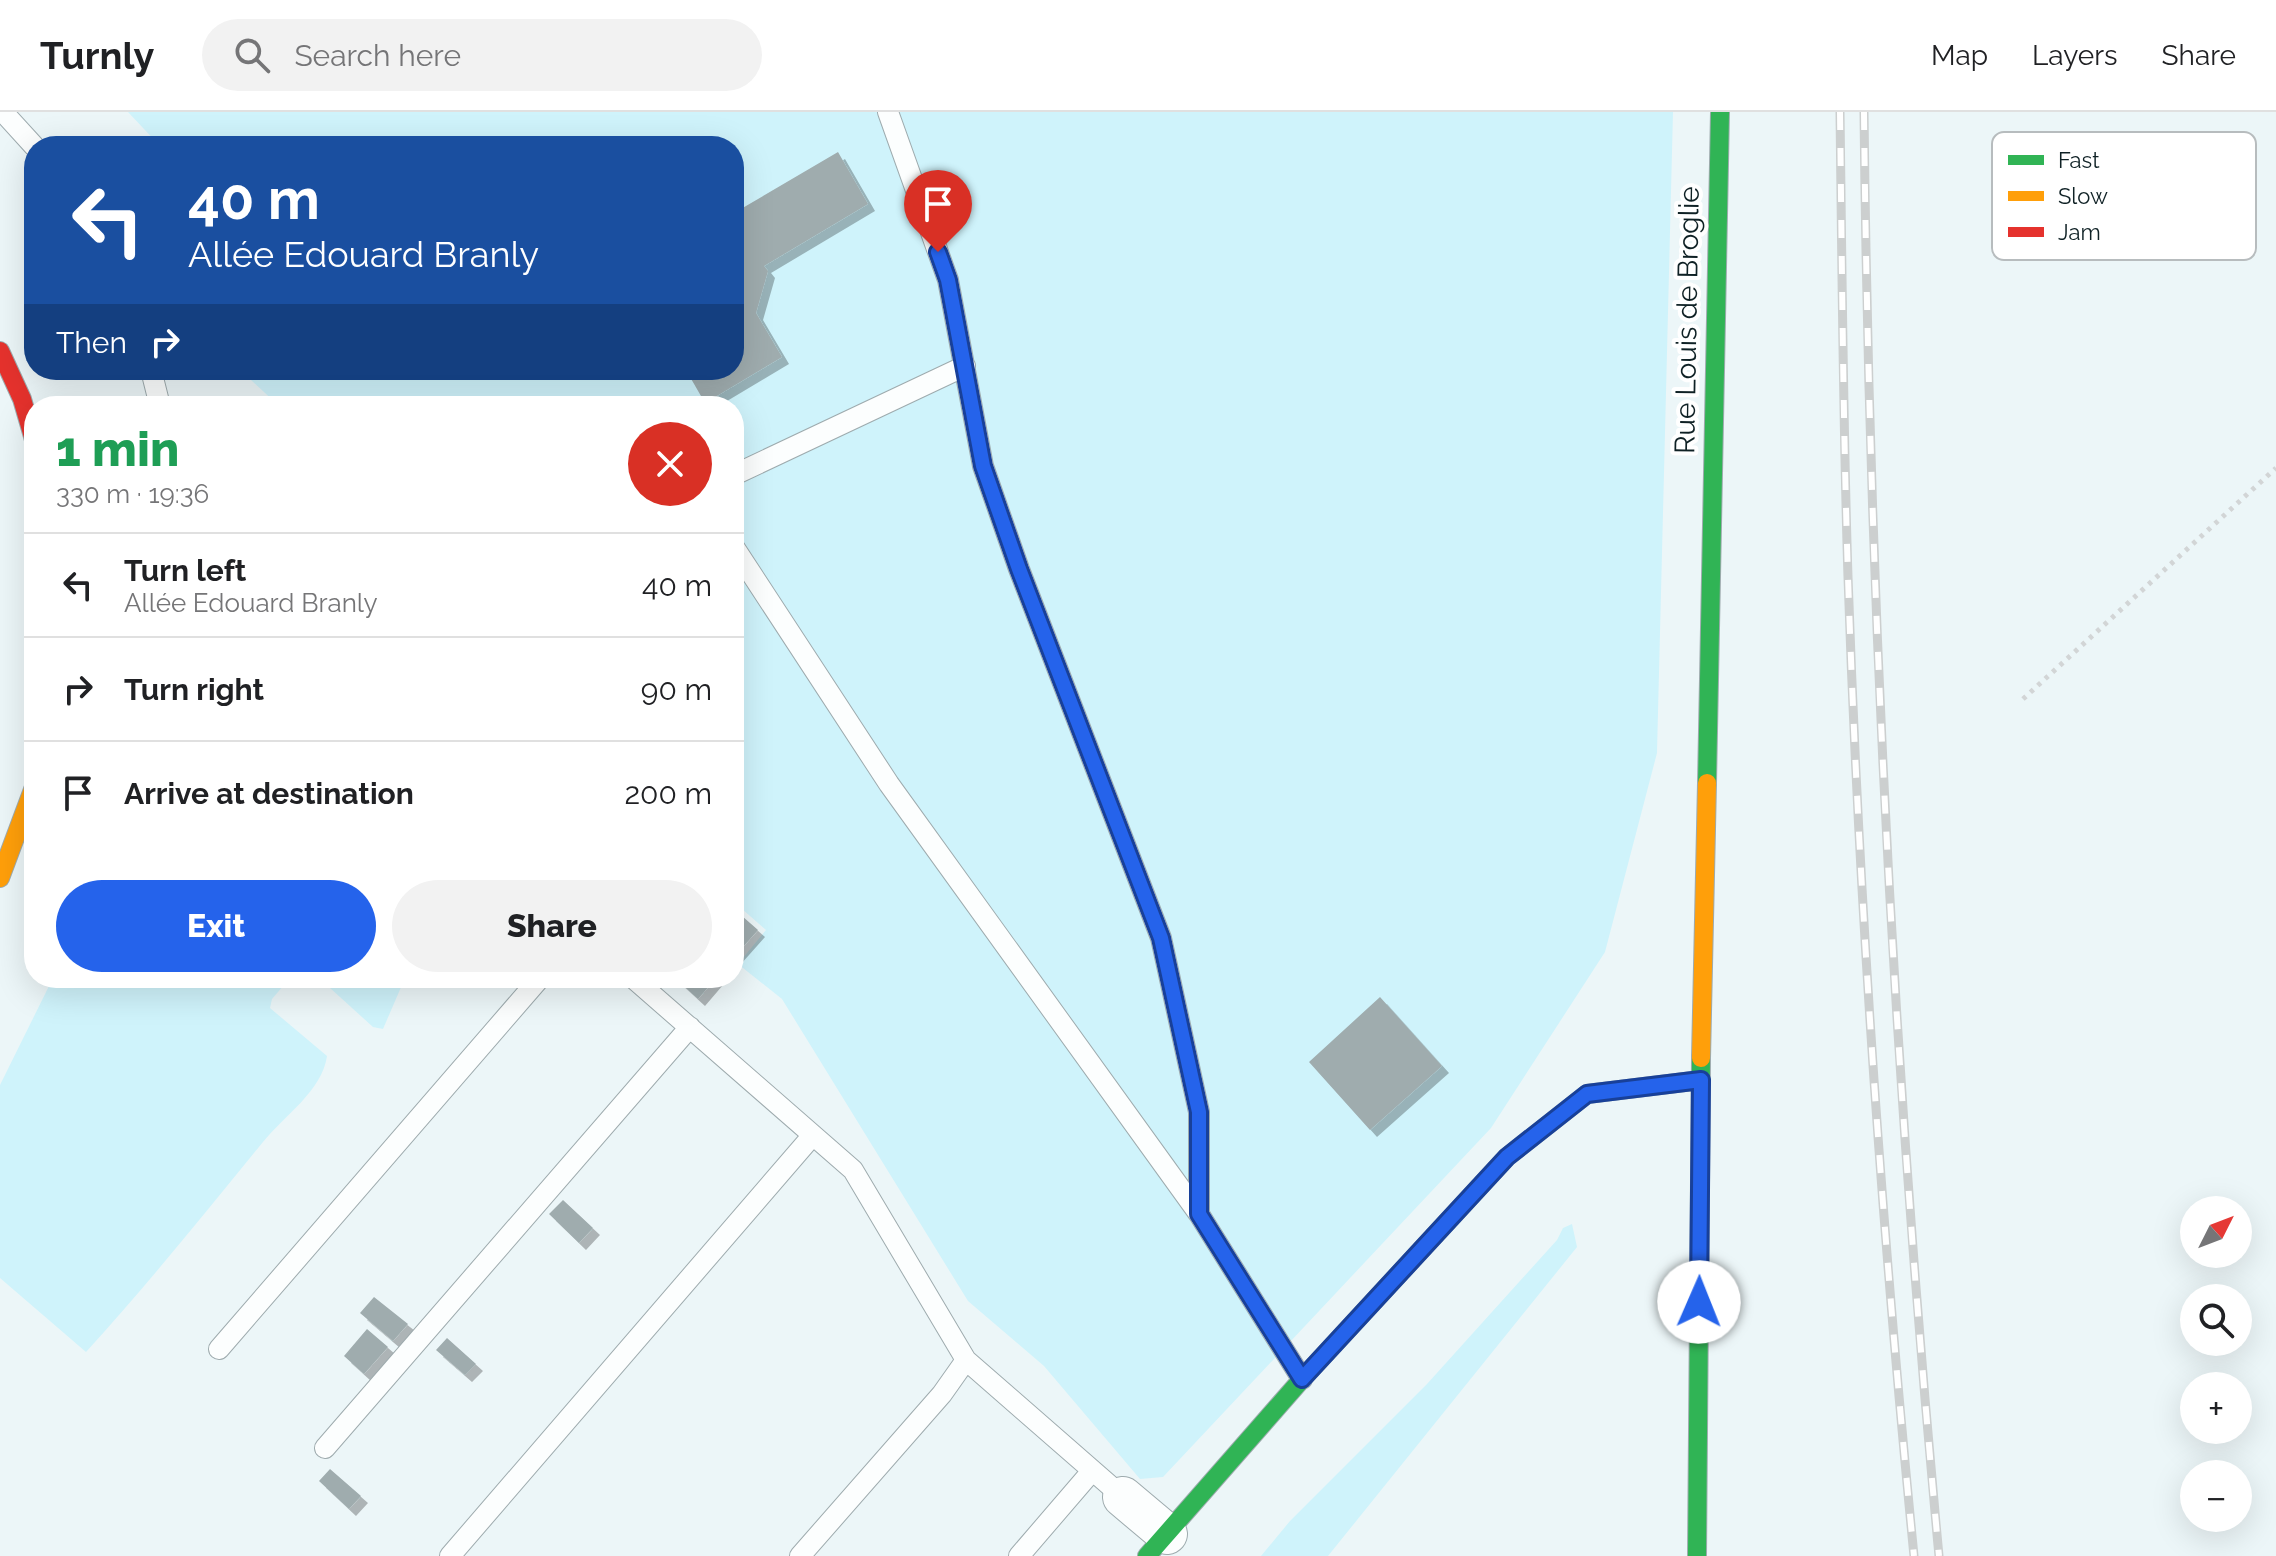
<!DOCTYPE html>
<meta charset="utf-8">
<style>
:root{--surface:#fff;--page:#f2f2f2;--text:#202124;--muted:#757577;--line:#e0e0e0;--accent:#2563eb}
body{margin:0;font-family:Raleway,sans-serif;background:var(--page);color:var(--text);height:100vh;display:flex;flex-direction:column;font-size:30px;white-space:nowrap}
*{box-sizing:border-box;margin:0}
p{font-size:26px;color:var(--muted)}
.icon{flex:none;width:44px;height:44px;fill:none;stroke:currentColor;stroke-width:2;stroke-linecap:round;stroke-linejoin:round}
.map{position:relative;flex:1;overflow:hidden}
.side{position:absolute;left:24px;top:284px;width:720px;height:592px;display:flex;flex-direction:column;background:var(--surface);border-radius:32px;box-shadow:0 8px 32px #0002}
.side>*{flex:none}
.top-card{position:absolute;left:24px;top:24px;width:720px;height:244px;border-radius:32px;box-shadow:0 8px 32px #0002;background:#1a4fa0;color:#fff;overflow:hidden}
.needle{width:52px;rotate:48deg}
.tools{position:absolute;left:2180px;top:1084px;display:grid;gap:16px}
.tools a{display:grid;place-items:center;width:72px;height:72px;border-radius:50%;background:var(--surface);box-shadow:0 8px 32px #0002;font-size:40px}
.pin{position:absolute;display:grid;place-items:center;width:68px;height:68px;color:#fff;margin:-82px -34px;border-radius:50% 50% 50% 0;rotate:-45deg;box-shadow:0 0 8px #0007}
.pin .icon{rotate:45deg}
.me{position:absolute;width:88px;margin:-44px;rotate:1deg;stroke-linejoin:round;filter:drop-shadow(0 0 6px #0008)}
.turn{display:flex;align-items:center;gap:28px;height:168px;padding:0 32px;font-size:36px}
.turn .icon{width:104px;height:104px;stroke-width:2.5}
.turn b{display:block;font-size:56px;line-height:68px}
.then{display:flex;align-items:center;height:76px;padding:0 32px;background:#0003;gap:16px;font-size:30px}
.round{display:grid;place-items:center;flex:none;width:84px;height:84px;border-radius:42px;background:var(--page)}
.headline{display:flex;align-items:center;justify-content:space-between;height:136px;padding:0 32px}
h1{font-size:48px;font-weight:800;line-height:60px;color:#1e9e55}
.button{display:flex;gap:16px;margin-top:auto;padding:16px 32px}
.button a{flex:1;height:92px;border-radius:48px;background:var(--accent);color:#fff;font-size:32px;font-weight:800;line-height:92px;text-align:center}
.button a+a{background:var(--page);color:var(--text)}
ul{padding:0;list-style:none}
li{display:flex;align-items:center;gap:24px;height:104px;padding:0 32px;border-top:2px solid var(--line)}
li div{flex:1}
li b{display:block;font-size:30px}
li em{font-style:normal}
header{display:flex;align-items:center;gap:48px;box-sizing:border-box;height:112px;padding:0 40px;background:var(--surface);border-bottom:2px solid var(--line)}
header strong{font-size:38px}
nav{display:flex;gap:44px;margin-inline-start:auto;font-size:28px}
.search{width:560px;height:72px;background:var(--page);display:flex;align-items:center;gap:20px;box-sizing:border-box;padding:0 28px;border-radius:44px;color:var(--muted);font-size:30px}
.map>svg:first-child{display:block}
.green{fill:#cff3fb}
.building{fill:#9facae;filter:url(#shadow)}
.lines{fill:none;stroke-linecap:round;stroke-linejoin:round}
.lane-casing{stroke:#9eabae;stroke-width:22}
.street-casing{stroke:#9eabae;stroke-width:42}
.fast-casing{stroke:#9eabae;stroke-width:20}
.slow-casing{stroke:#9eabae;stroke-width:20}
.jam-casing{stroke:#9eabae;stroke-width:20}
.path{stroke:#d2d5d6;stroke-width:5;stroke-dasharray:4 6;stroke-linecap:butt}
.lane{stroke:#fcfefe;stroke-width:20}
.street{stroke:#fcfefe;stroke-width:40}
.fast{stroke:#30b455;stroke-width:18}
.slow{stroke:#ff9f0a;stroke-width:18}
.jam{stroke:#e5322d;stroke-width:18}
.rail-casing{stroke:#cccfcf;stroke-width:9}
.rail{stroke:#fff;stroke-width:6;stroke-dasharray:18;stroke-linecap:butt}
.route-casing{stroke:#184099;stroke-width:20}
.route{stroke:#2563eb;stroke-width:14}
.labels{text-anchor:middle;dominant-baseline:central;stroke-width:8;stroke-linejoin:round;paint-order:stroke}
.street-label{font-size:28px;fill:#0f2125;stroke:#fff}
.key{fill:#fff;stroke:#b7bcbe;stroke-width:2}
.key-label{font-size:22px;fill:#0f2125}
</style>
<header>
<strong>Turnly</strong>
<div class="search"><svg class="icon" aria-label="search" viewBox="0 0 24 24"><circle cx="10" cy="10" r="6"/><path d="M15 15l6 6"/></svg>Search here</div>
<nav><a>Map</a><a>Layers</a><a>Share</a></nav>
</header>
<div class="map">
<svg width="2276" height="1444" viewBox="0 0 2276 1444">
<defs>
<filter id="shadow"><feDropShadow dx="7" dy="7" stdDeviation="0" flood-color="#0004"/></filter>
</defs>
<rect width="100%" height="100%" fill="#ecf6f8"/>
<path class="green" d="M128,0H1673L1657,641L1605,840L1491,1016L1163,1365L1140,1367L1044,1254L968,1189L782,887L738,852L766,818L734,790V294H279L251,268L249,258H734V34H160Z
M53,866H290L272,887L270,896L327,944C322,979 284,1004 263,1030C205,1101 148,1172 86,1240L0,1166V973Z
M319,866H405L383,917L373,915Z
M1572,1112L1577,1135L1328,1444H1261L1290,1409L1427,1272L1557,1128L1563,1116Z"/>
<path class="building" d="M838,40L868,92L764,154L768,159L756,201L782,245L705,291L686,258H734V101Z
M734,797L758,818L734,845Z
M675,866H716L698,887Z
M1380,885L1442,954L1370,1018L1309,950Z
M563,1088L593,1116L579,1131L549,1102Z
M374,1185L408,1212L393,1229L360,1201Z
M367,1217L388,1235L364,1262L344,1244Z
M447,1226L476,1252L465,1263L436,1238Z
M330,1357L361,1384L349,1397L319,1369Z"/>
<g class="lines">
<defs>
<path id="lane" d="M3,0L34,34
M888,0L948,168L983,354L1019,457L1161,826L1199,1000V1102
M151,258L160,294
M734,363L965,254
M734,435L889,672L1199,1102L1302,1267
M633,866L853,1058L966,1248L1123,1385
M219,1237L540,866
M325,1336L690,915
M450,1444L813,1023
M800,1444L942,1282L966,1248
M1019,1444L1092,1359"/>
<path id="street" d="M1123,1385L1167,1422"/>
<path id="fast" d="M1707,671L1720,0
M1147,1444L1302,1267L1507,1045L1587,982L1701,968
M1697,1444L1701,946"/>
<path id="slow" d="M0,766L34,675
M1701,946L1707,671"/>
<path id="jam" d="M0,239L22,287L34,328"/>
</defs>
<use href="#lane" class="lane-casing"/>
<use href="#street" class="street-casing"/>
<use href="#fast" class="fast-casing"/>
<use href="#slow" class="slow-casing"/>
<use href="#jam" class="jam-casing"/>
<path class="path" d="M2023,587L2276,356"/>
<use href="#lane" class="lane"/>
<use href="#street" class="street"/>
<use href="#fast" class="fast"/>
<use href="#slow" class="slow"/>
<use href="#jam" class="jam"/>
<defs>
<path id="rail" d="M1840,0C1842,155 1843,310 1848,465C1859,792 1882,1119 1914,1444
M1864,0C1869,483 1894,963 1939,1444"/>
</defs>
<use href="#rail" class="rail-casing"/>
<use href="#rail" class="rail"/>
</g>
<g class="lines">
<defs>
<path id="route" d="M938,140L948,168L983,354L1019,457L1161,826L1199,1000V1102L1302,1267L1507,1045L1587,982L1701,968L1699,1190"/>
</defs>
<use href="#route" class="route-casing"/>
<use href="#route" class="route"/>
</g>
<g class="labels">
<g class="street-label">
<text transform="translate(1687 208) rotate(-89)">Rue Louis de Broglie</text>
</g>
</g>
<rect x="1992" y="20" width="264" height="128" rx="12" class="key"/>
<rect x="2008" y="43" width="36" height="10" fill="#30b455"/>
<rect x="2008" y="79" width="36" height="10" fill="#ff9f0a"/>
<rect x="2008" y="115" width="36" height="10" fill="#e5322d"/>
<g class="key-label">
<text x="2058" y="56">Fast</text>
<text x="2058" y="92">Slow</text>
<text x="2058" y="128">Jam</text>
</g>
</svg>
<div class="tools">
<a><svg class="needle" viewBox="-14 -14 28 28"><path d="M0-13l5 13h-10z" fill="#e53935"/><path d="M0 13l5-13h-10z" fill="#757577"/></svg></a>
<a><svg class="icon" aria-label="search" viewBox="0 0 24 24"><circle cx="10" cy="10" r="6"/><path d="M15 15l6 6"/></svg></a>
<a>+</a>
<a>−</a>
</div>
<div class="pin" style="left:938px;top:140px;background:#d93025"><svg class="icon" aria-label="arrive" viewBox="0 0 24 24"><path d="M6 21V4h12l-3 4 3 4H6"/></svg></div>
<svg class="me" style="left:1699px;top:1190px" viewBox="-20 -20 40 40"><circle r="19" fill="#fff"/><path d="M0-13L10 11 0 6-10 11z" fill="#2563eb"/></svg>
<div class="top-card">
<div class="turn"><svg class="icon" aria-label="left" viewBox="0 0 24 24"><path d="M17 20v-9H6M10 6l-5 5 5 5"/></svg><div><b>40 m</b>Allée Edouard Branly</div></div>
<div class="then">Then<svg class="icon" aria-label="right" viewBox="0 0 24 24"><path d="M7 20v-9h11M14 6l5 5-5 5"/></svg></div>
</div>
<section class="side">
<div class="headline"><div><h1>1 min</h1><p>330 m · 19:36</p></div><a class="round" style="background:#d93025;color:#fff"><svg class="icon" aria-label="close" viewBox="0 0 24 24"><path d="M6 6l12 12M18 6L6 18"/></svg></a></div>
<ul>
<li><svg class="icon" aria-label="left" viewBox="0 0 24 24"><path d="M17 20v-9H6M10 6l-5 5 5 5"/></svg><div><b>Turn left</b><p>Allée Edouard Branly</p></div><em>40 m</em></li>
<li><svg class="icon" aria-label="right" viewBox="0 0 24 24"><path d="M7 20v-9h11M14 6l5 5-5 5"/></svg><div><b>Turn right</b></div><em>90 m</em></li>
<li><svg class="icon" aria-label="arrive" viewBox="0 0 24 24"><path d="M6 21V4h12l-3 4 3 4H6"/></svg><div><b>Arrive at destination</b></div><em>200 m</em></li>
</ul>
<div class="button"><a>Exit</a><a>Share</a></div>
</section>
</div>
